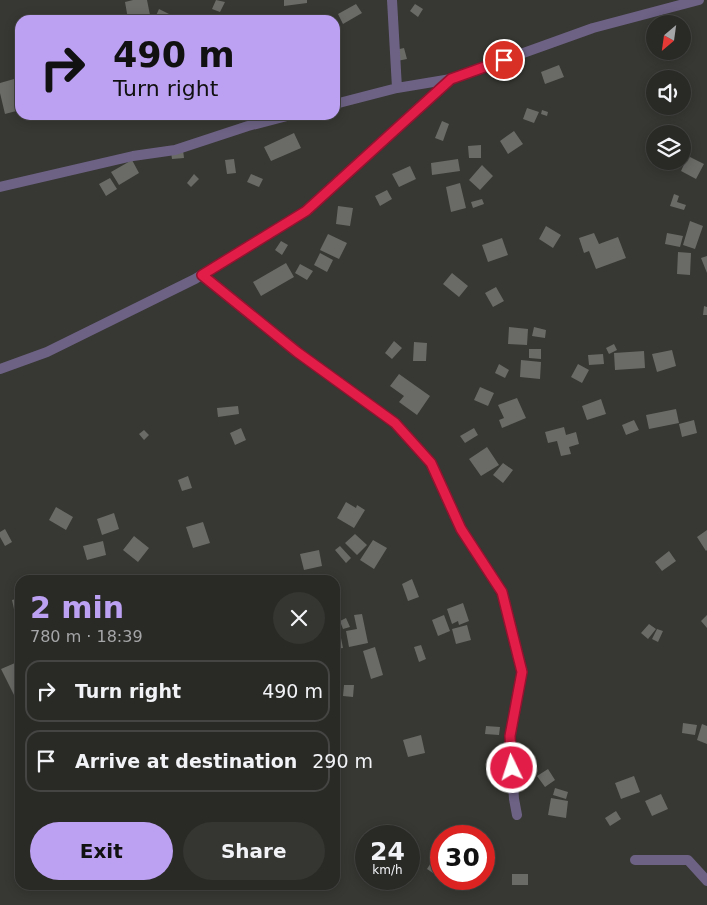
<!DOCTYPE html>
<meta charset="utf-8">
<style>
:root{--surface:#292926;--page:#353532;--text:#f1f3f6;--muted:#a5a6a7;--line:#454543;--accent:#bca0f2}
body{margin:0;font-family:"DejaVu Sans",sans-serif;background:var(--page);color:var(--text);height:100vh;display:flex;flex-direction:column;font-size:19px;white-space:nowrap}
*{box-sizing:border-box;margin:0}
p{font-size:16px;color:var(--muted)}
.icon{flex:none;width:28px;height:28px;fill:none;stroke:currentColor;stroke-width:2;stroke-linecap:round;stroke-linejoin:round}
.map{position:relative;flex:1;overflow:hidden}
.panel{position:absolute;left:15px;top:575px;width:325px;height:315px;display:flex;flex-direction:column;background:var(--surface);border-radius:15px;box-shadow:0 2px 12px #0003,0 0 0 1px var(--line)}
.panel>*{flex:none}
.banner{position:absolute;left:15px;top:15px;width:325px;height:105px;border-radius:15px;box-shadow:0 2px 12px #0003,0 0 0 1px var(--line);background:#bca0f2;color:#111;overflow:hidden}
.needle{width:32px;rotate:209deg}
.tools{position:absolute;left:646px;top:15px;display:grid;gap:10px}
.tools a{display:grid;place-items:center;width:45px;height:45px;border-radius:50%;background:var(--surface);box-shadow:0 2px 12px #0003,0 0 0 1px var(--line);font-size:25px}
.speed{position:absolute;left:355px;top:825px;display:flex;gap:10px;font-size:25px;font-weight:700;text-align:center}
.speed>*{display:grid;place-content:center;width:65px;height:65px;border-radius:50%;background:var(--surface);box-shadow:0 2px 12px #0003,0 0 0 1px var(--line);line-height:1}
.speed small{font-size:12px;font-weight:400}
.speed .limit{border:8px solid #d22;background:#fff;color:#111}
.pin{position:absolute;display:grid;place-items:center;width:42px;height:42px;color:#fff;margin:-21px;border:2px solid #fff;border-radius:50%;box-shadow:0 1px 5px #0007}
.me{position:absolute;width:55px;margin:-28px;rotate:356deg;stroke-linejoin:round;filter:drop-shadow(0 0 4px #0008)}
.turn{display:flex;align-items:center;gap:18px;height:105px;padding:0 15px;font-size:22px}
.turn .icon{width:65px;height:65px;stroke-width:2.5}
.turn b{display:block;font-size:35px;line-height:42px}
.round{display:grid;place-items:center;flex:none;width:52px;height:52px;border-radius:26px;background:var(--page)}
.head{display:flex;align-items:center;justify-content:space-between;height:85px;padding:0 15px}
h1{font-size:30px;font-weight:700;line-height:38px;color:var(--accent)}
.action{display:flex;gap:10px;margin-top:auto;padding:10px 15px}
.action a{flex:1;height:58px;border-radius:30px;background:var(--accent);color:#111;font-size:20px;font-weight:700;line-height:58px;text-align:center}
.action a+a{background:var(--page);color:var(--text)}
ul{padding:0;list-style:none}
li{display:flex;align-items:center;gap:15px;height:62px;margin:0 10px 8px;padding:0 5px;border:2px solid var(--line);border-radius:15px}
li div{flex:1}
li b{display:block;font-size:19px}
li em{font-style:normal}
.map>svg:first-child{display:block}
.building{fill:#6a6b67}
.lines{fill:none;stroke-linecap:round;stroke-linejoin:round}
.minor{stroke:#6d6284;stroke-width:10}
.route-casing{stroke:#92132f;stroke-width:12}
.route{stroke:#e11d48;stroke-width:9}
</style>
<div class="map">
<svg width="707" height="905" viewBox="0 0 707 905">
<rect width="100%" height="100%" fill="#373733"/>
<path class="building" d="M133,0H147L150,15L128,19L125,2Z
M216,0L225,2L220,12L212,9Z
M284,0H307V3L284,6Z
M356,4L362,13L343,24L338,14Z
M415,4L423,9L418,17L410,11Z
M159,9L177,18L176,20H154Z
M404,48L407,59L397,61L395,50Z
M559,65L564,77L545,84L541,72Z
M14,79L20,110L5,114L0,93V83Z
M527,108L539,112L534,123L523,119Z
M542,110L548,112L547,116L541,114Z
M442,121L449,124L443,141L435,138Z
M514,131L523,144L508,154L500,141Z
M294,133L301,148L271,161L264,147Z
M481,145V158H469L468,146Z
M183,150L184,158L172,159L171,152Z
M688,156L704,164L696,179L681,171Z
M234,159L236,173L227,174L225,160Z
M458,159L460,171L432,175L431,163Z
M132,160L139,173L119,185L111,172Z
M482,165L493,176L480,190L469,180Z
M410,166L416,179L399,187L392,174Z
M194,174L199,179L191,187L187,183Z
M251,174L263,179L259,187L247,182Z
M110,178L117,189L106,196L99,184Z
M460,183L466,208L451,212L446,187Z
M387,190L392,199L380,206L375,196Z
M674,194L679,196L677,202L686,205L684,210L670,206Z
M482,199L484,204L473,208L471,202Z
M338,206L353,208L350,226L336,224Z
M690,221L703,226L695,249L683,245Z
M546,226L561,235L553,248L539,239Z
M594,233L599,244L618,237L626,258L596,269L589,251L584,253L579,238Z
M667,233L683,236L680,247L665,244Z
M328,234L347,243L339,259L320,250Z
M502,238L508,255L488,262L482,245Z
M281,241L288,245L282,255L275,250Z
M678,252L691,253L690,275L677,274Z
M320,253L333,260L327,272L314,265Z
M707,256V273L701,258Z
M286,263L294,277L261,296L253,282Z
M300,264L313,271L307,280L295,273Z
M452,273L468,286L459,297L443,284Z
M496,287L504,301L493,307L485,293Z
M704,306L707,307V315H703Z
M509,327L528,329L527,345L508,344Z
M534,327L546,330L545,338L532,336Z
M394,341L402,348L392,359L385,353Z
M414,342L427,343L426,361H413Z
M614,344L617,350L609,354L606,348Z
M529,349H541V359L529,358Z
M672,350L676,366L657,372L652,354Z
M644,351L645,368L615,370L614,353Z
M603,354L604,364L589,365L588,355Z
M521,360L541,362L540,379L520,377Z
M499,364L509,370L505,378L495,373Z
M578,364L589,370L582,383L571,377Z
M399,374L430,396L417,415L399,402L404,396L390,386Z
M480,387L494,393L488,406L474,400Z
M517,398L526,418L502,428L499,420L504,418L498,405Z
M601,399L606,414L587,420L582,406Z
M238,406L239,414L218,417L217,408Z
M676,409L679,423L649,429L646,415Z
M634,420L639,430L626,435L622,425Z
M694,420L697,433L682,437L679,424Z
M564,427L566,435L576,432L579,444L569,447L571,454L561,456L557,441L548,443L545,432Z
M241,428L246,440L235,445L230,433Z
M474,428L478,435L465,443L460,436Z
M144,430L149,435L144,440L139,434Z
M487,447L499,465L481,476L469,459Z
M503,463L513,470L503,483L493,475Z
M188,476L192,488L182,491L178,480Z
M346,502L356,508L357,505L365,510L354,528L337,518Z
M56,507L73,517L66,530L49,520Z
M114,513L119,529L102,535L97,519Z
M203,522L210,543L193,548L186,527Z
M5,529L12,542L5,546L0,537V532Z
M707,530V550L706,551L697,537Z
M355,534L367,545L357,555L345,543Z
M134,536L149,548L138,562L123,550Z
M373,540L387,548L374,569L360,560Z
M103,541L106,555L87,560L83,546Z
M340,546L351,558L346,563L335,550Z
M319,550L322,566L304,570L300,554Z
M669,551L676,561L662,571L655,562Z
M320,574V580H305V575Z
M412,579L419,597L408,601L402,584Z
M20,598V608L14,609L12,600Z
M463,603L469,621L459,625L458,621L452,624L447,609Z
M362,614L368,643L349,647L346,631L357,629L354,615Z
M444,615L450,631L438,636L432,620Z
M707,615V628L701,621Z
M346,618L350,627L343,629L340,621Z
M649,624L656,629L648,639L641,633Z
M467,625L471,640L456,644L452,629Z
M657,629L663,631L658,642L652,639Z
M340,633L343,648L335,649V634Z
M421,645L426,659L419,662L414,647Z
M375,647L383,675L371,679L363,651Z
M15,663L20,674V692L14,695L1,669Z
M344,685H354L353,697L343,696Z
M683,723L697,725L695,735L682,733Z
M702,724L707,726V744L697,740Z
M486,726L500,727L499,735L485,734Z
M421,735L425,753L408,757L403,740Z
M548,769L555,780L545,787L537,776Z
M634,776L640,792L621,799L615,783Z
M555,788L568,792L566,799L553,795Z
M661,794L668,809L652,816L645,801Z
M551,798L568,801L566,818L548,815Z
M616,811L621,819L610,826L605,818Z
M432,861L441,867L439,877L427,869Z
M512,874H528V885H512Z"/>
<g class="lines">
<path class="minor" d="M392,0L397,88
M335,104L397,88L451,79L593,28L699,0
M0,187L133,156L175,150L248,126L291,115
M202,275L297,352L395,423L431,463L461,529L502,592L522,672L510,736L514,799L517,815
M0,369L47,352L195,279L306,211L451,79
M635,860H688L707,881"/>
</g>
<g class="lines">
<defs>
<path id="route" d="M504,60L451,79L306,211L202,275L297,352L395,423L431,463L461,529L502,592L522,672L510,736L512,768"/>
</defs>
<use href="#route" class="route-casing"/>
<use href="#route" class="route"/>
</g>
</svg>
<div class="tools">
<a><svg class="needle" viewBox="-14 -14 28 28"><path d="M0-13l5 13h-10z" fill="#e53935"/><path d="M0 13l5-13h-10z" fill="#a5a6a7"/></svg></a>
<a><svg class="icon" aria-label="sound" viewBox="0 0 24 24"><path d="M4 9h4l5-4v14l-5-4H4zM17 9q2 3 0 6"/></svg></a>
<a><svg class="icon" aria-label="layers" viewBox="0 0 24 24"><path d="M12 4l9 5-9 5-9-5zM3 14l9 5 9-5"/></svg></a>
</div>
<div class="speed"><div>24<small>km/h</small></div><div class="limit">30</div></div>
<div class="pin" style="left:504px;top:60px;background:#d93025"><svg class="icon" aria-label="arrive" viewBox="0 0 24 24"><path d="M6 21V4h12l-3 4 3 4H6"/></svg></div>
<svg class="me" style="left:512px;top:768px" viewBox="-20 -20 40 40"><circle r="17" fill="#e11d48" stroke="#fff" stroke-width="3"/><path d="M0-11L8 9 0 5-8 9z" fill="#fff"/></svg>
<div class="banner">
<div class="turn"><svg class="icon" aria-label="right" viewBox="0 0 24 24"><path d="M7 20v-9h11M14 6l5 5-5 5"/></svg><div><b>490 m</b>Turn right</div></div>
</div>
<section class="panel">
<div class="head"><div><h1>2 min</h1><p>780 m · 18:39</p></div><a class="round"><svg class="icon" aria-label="close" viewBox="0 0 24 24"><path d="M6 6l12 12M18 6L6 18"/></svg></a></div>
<ul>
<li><svg class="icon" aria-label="right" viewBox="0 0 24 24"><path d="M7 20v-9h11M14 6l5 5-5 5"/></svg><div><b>Turn right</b></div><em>490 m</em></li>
<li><svg class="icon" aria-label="arrive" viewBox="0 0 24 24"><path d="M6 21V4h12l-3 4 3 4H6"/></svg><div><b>Arrive at destination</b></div><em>290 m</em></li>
</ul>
<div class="action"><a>Exit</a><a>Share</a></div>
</section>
</div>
